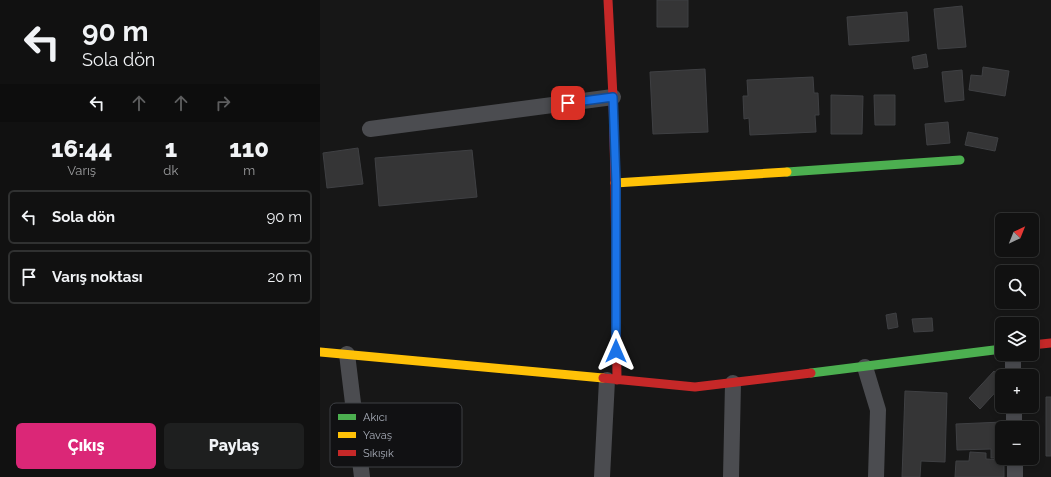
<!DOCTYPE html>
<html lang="tr">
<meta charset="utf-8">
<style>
:root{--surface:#111;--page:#1e1f1f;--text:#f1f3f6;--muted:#9c9d9f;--line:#303131;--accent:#db2777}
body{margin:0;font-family:Raleway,sans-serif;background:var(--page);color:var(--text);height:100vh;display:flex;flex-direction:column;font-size:15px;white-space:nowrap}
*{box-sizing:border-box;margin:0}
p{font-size:13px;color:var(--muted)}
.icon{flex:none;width:22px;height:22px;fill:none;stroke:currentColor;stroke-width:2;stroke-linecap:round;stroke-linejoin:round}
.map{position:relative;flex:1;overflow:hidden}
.drawer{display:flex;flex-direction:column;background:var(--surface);width:320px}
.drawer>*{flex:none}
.guide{background:#111;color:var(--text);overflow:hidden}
.needle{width:26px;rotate:43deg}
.fabs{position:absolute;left:675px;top:213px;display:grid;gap:8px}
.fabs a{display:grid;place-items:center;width:44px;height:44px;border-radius:6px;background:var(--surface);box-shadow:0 2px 6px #0003,0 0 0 1px var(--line);font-size:20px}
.pin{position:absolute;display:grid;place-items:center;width:34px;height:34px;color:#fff;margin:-17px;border-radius:8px;box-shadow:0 2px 6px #0006}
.me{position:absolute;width:44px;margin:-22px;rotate:0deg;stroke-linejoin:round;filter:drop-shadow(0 0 3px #0008)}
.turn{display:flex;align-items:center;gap:14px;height:84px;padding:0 16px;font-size:18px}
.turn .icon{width:52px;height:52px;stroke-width:2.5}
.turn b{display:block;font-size:28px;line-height:34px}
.lanes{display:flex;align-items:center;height:38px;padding:0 16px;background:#0003;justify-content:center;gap:20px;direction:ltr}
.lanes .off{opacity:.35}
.eta{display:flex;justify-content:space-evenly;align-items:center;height:68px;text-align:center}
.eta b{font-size:24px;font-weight:800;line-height:28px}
.button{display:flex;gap:8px;margin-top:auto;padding:8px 16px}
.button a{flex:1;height:46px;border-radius:6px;background:var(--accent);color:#fff;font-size:16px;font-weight:800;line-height:46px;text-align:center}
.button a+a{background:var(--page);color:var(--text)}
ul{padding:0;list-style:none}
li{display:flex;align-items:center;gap:12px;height:54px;margin:0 8px 6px;padding:0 8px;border:2px solid var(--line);border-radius:6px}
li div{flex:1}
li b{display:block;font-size:15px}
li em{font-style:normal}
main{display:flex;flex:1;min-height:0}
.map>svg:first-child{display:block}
.building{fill:#353536;stroke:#3f4043}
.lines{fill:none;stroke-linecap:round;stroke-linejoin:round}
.street{stroke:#4b4c50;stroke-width:16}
.fast{stroke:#4caf50;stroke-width:9}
.slow{stroke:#ffc107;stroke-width:9}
.jam{stroke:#c62828;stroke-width:9}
.route-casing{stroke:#114b97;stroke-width:10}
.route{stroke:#1a73e8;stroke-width:7}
.key{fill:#111113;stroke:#3e4045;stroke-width:1}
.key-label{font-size:11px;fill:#a8adb8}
</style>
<main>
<section class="drawer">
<div class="guide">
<div class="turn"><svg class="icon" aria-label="left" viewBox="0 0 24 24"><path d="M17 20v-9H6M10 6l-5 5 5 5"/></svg><div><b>90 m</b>Sola dön</div></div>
<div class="lanes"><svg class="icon" aria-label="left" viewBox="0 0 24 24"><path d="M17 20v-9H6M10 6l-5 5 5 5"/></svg><svg class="icon off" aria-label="ahead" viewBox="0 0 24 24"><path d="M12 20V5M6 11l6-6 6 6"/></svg><svg class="icon off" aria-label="ahead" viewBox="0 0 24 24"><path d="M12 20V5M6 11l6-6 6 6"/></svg><svg class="icon off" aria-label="right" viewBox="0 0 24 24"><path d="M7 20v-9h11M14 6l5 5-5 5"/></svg></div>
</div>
<div class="eta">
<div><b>16:44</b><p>Varış</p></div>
<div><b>1</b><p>dk</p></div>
<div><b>110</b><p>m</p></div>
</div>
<ul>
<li><svg class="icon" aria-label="left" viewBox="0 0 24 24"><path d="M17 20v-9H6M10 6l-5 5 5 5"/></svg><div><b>Sola dön</b></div><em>90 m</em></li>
<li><svg class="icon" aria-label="arrive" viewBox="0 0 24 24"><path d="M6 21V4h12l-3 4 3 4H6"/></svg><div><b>Varış noktası</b></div><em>20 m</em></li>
</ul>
<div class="button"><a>Çıkış</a><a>Paylaş</a></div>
</section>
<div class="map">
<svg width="731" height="477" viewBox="0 0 731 477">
<rect width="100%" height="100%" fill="#171717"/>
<path class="building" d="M337,0H368V27H337Z
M642,6L646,47L618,49L614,9Z
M587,12L589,41L529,45L527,17Z
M606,54L608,67L594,69L592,57Z
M663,67L689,71L685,96L649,90L651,75L662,76Z
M385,69L388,132L333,134L330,72Z
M642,70L644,100L625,102L622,72Z
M493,77L494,93H498L499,115H495L496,132L430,135L429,118L424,119L423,96H428L427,80Z
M511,95L543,96L542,134H511Z
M554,95H575V125H555Z
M628,122L630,143L607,145L605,124Z
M648,132L678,138L675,151L645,145Z
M38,148L43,184L7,188L3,153Z
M152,150L157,197L59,206L55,158Z
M576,313L578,327L568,329L566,315Z
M612,318L613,331L594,332L592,319Z
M674,371L682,378V385L660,409L649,398Z
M585,391L627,393L625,462L601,461L600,477H582Z
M726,397H731V456H726Z
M683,422L682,458H671V449L637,450L636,424Z
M650,452L666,453V459L684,460V477H635L636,461H649Z"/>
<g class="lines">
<path class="street" d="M50,129L293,97
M27,354L42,477
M693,354V376
M545,367L558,410L556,477
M694,406V428
M695,458V477
M282,477L287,380
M411,477L413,383"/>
<path class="fast" d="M467,172L640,160
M491,373L682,349"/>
<path class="slow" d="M295,183L467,172
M0,352L283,378"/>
<path class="jam" d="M288,0L293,97L295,183L297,380
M712,345L731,343
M283,378L375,387L491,373"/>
</g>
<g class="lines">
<defs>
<path id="route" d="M248,103L293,97L296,183V351"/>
</defs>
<use href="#route" class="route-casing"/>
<use href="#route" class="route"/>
</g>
<rect x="10" y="403" width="132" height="64" rx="6" class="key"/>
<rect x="18" y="414" width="18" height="6" fill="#4caf50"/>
<rect x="18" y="432" width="18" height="6" fill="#ffc107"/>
<rect x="18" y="450" width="18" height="6" fill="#c62828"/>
<g class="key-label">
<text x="43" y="421">Akıcı</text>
<text x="43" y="439">Yavaş</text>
<text x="43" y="457">Sıkışık</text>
</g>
</svg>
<div class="fabs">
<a><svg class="needle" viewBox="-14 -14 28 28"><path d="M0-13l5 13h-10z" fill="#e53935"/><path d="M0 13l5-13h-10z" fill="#9c9d9f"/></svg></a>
<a><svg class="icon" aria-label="search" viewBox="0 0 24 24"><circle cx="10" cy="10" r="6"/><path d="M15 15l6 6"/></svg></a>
<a><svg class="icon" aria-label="layers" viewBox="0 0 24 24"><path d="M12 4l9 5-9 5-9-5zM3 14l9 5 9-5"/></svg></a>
<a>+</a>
<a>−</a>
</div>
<div class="pin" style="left:248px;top:103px;background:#d93025"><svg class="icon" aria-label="arrive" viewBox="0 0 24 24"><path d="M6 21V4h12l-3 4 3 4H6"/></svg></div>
<svg class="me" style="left:296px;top:351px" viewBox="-20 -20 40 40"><path d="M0-17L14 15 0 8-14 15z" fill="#1a73e8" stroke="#fff" stroke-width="4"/></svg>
</div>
</main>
